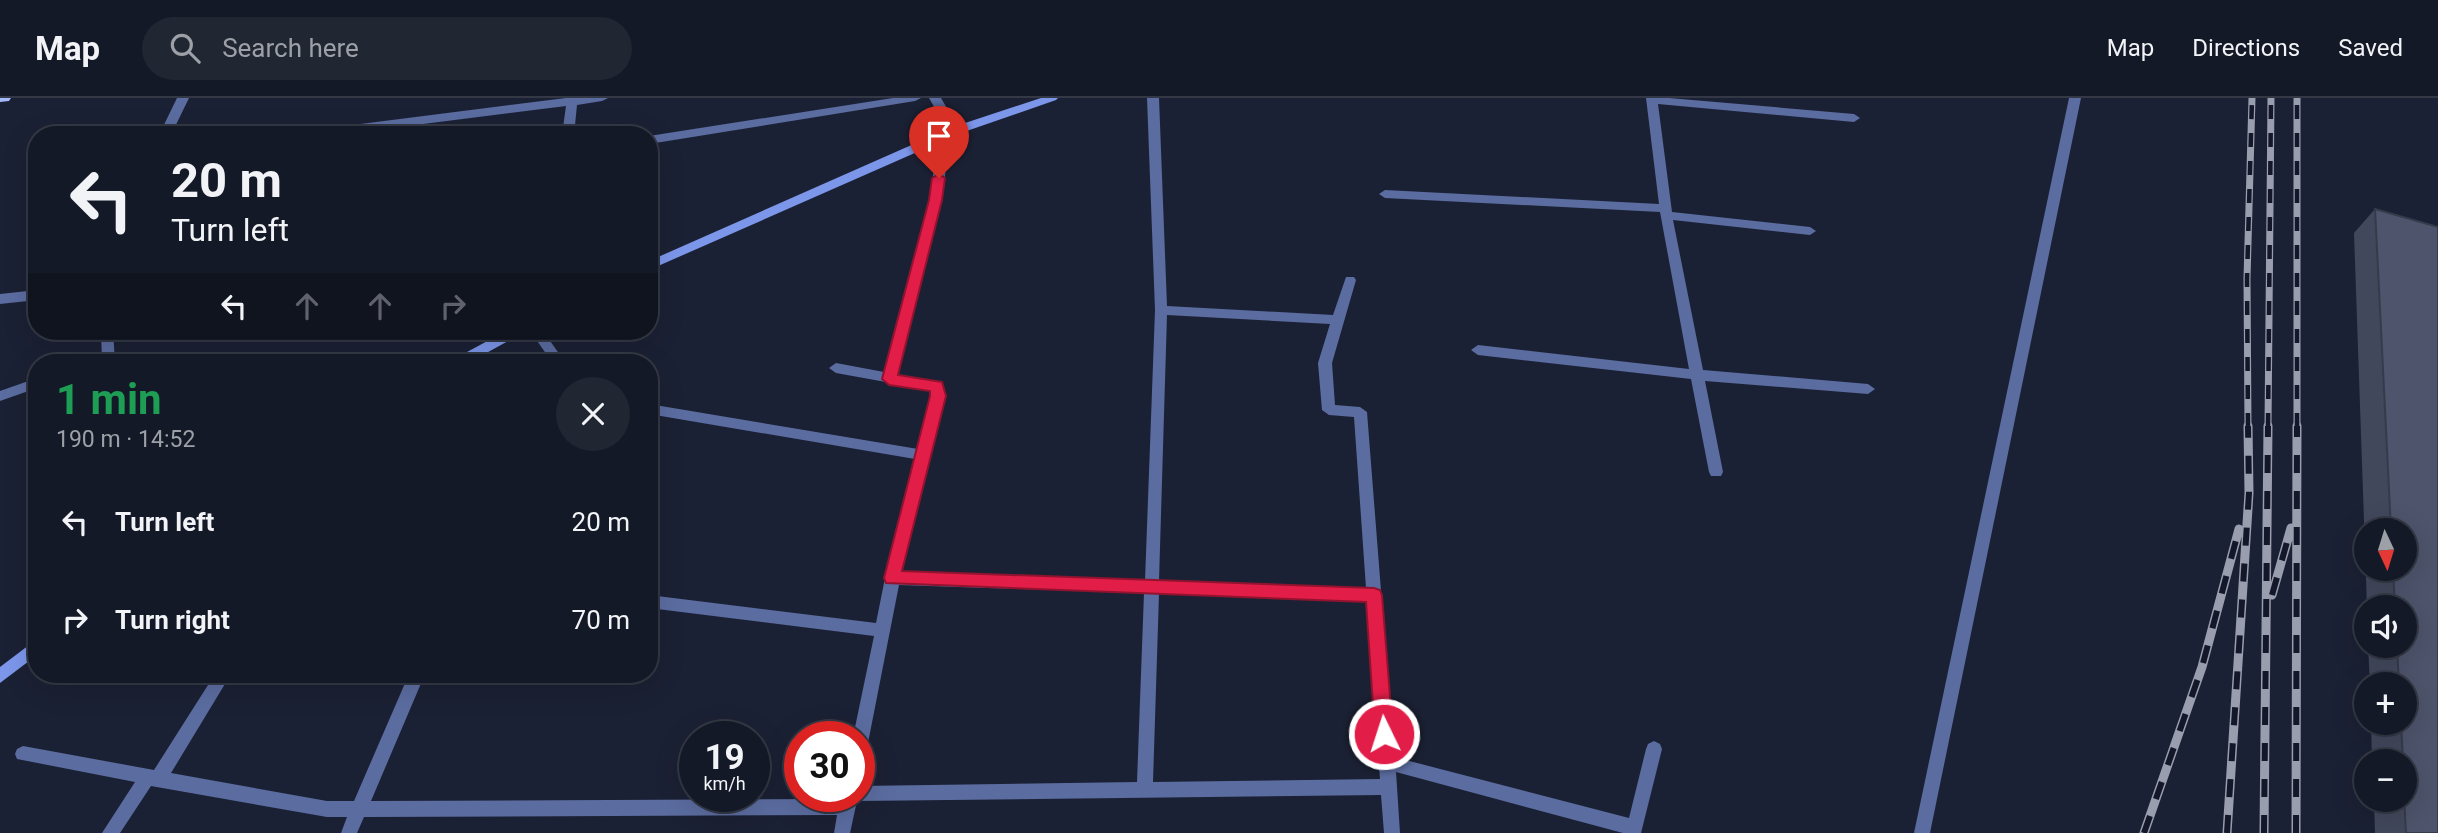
<!DOCTYPE html>
<meta charset="utf-8">
<style>
:root{--surface:#141927;--page:#212633;--text:#f1f3f6;--muted:#9da0a7;--line:#333844}
body{margin:0;font-family:Roboto,sans-serif;background:var(--page);color:var(--text);height:100vh;display:flex;flex-direction:column;font-size:26px;white-space:nowrap}
*{box-sizing:border-box;margin:0}
p{font-size:23px;color:var(--muted)}
.icon{flex:none;width:38px;height:38px;fill:none;stroke:currentColor;stroke-width:2;stroke-linecap:round;stroke-linejoin:round}
.map{position:relative;flex:1;overflow:hidden}
.side{position:absolute;left:28px;top:256px;width:630px;height:329px;display:flex;flex-direction:column;background:var(--surface);border-radius:28px;box-shadow:0 7px 28px #0002,0 0 0 2px var(--line)}
.side>*{flex:none}
.guide{position:absolute;left:28px;top:28px;width:630px;height:214px;border-radius:28px;box-shadow:0 7px 28px #0002,0 0 0 2px var(--line);background:#141927;color:var(--text);overflow:hidden}
.needle{width:46px;rotate:176deg}
.fabs{position:absolute;left:2354px;top:420px;display:grid;gap:14px}
.fabs a{display:grid;place-items:center;width:63px;height:63px;border-radius:50%;background:var(--surface);box-shadow:0 7px 28px #0002,0 0 0 2px var(--line);font-size:35px}
.speed{position:absolute;left:679px;top:623px;display:flex;gap:14px;font-size:35px;font-weight:700;text-align:center}
.speed>*{display:grid;place-content:center;width:91px;height:91px;border-radius:50%;background:var(--surface);box-shadow:0 7px 28px #0002,0 0 0 2px var(--line);line-height:1}
.speed small{font-size:18px;font-weight:400}
.speed .limit{border:10px solid #d22;background:#fff;color:#111}
.pin{position:absolute;display:grid;place-items:center;width:60px;height:60px;color:#fff;margin:-72px -30px;border-radius:50% 50% 50% 0;rotate:-45deg;box-shadow:0 0 7px #0007}
.pin .icon{rotate:45deg}
.me{position:absolute;width:77px;margin:-38px;rotate:356deg;stroke-linejoin:round;filter:drop-shadow(0 0 5px #0008)}
.turn{display:flex;align-items:center;gap:24px;height:147px;padding:0 28px;font-size:32px}
.turn .icon{width:91px;height:91px;stroke-width:2.5}
.turn b{display:block;font-size:49px;line-height:60px}
.lanes{display:flex;align-items:center;height:66px;padding:0 28px;background:#0003;justify-content:center;gap:35px;direction:ltr}
.lanes .off{opacity:.35}
.round{display:grid;place-items:center;flex:none;width:74px;height:74px;border-radius:37px;background:var(--page)}
.head{display:flex;align-items:center;justify-content:space-between;height:119px;padding:0 28px}
h1{font-size:42px;font-weight:700;line-height:52px;color:#1e9e55}
ul{padding:0;list-style:none}
li{display:flex;align-items:center;gap:21px;height:98px;padding:0 28px}
li div{flex:1}
li b{display:block;font-size:26px}
li em{font-style:normal}
header{display:flex;align-items:center;gap:42px;box-sizing:border-box;height:98px;padding:0 35px;background:var(--surface);border-bottom:2px solid var(--line)}
header strong{font-size:33px}
nav{display:flex;gap:38px;margin-inline-start:auto;font-size:24px}
.search{width:490px;height:63px;background:var(--page);display:flex;align-items:center;gap:18px;box-sizing:border-box;padding:0 24px;border-radius:38px;color:var(--muted);font-size:26px}
.map>svg:first-child{display:block}
.lines{fill:none;stroke-linecap:round;stroke-linejoin:round}
.minor{fill:#5b6ca0;fill-rule:evenodd}
.tertiary{fill:#5b6ca0;fill-rule:evenodd}
.secondary{fill:#7c96ea;fill-rule:evenodd}
.primary{fill:#a5bafb;fill-rule:evenodd}
.rail-far1-casing{stroke:#999eae;stroke-width:7}
.rail-casing{stroke:#999eae;stroke-width:9}
.rail-far1{stroke:#12172a;stroke-width:4.5;stroke-dasharray:14;stroke-linecap:butt}
.rail{stroke:#12172a;stroke-width:6;stroke-dasharray:18;stroke-linecap:butt}
.wall{fill:#42485c;fill-rule:evenodd}
.building{fill:#4d546b;stroke:#363b4b;stroke-width:2}
.route{fill:#e11d48;stroke:#92132f;stroke-width:2}
</style>
<header>
<strong>Map</strong>
<div class="search"><svg class="icon" aria-label="search" viewBox="0 0 24 24"><circle cx="10" cy="10" r="6"/><path d="M15 15l6 6"/></svg>Search here</div>
<nav><a>Map</a><a>Directions</a><a>Saved</a></nav>
</header>
<div class="map">
<svg width="2438" height="735" viewBox="0 0 2438 735">
<rect width="100%" height="100%" fill="#1b2134"/>
<g class="lines">
<path class="minor" d="M566,0H608L602,3L577,7L574,37H562L566,8L336,37H326L323,34L329,30Z
M893,0H921L915,3L649,46V38Z
M929,0H941L960,33L958,36H950Z
M1147,0H1159L1167,208L1333,217L1346,179H1354L1356,182L1332,265L1335,307L1360,309L1367,314L1394,659L1629,720L1646,651L1648,646L1654,643L1660,646L1662,651L1641,735H1623L1396,674L1400,735H1384L1381,697L857,703L850,735H834L837,717L364,719L357,735H341L347,719H327L151,688L120,735H102L135,684L17,661L15,656L17,651L23,648L154,672L215,576H231L171,675L327,703H354L409,576H425L371,703L841,701L842,698H859V688L1137,684L1144,495L899,487L867,650L865,655L859,657V639H853L874,538L649,510V497L876,525L885,480L915,361L649,316V306L918,351L931,297L930,292L836,275L829,270L836,265L884,274L930,102L938,37L944,33L948,34L950,37L942,102L897,276L941,284L945,297L901,474L1145,483L1155,212ZM1167,217L1330,226L1318,265L1322,312L1329,317L1354,319L1366,490L1159,483ZM1159,496L1367,503L1380,681L1153,684Z
M1646,0H1669L1854,16L1860,20L1854,24L1658,6L1672,114L1810,129L1816,133L1810,137L1673,122L1703,272L1868,286L1875,291L1868,296L1705,283L1723,374L1721,378H1711L1709,374L1691,281L1478,257L1471,252L1478,247L1689,271L1660,114L1385,100L1379,96L1385,92L1659,106Z
M2069,0H2081L1930,735H1914Z
M37,192V202L0,206V196Z
M530,233H543L565,264H552Z
M108,254L113,256L115,259L113,262L86,264L88,261Z
M37,280V290L0,303V293Z"/>
<path class="tertiary" d="M177,0H189L171,37H159Z
M101,233H113L115,264H102Z"/>
<path class="secondary" d="M1041,0H1058L1056,2L958,36L649,172V163L950,30Z
M506,233H522L521,236L470,264H453L454,261Z
M37,541V557L0,585V569Z"/>
<path class="primary" d="M0,0H11L9,3L0,4Z"/>
<defs>
<path id="rail-far1" d="M2248,329L2247,181L2252,0
M2268,329L2271,0
M2297,329V0"/>
<path id="rail" d="M2272,497L2291,430
M2144,735L2202,569L2239,431
M2227,735L2249,395L2248,328
M2264,735L2268,328
M2296,735L2297,328"/>
</defs>
<use href="#rail-far1" class="rail-far1-casing"/>
<use href="#rail" class="rail-casing"/>
<use href="#rail-far1" class="rail-far1"/>
<use href="#rail" class="rail"/>
</g>
<path class="wall" d="M2375,111L2438,735H2375L2374,702H2404V663H2372L2371,625H2404V586H2370L2368,548H2404V509H2367L2354,135ZM2366,432H2404V471H2366Z"/>
<path class="building" d="M2375,111L2438,129V735H2406L2404,697V663H2403L2401,625H2404V586H2399L2397,548H2404V509H2395L2393,471H2404V432H2391Z"/>
<path class="route" d="M939,76L945,80L942,102L898,277L942,284L946,298L902,473L1374,490L1380,492L1382,497L1393,636L1391,642L1384,645L1378,642L1375,636L1366,504L886,485L884,480L930,298V293L889,287L882,281L929,102L932,80Z"/>
</svg>
<div class="fabs">
<a><svg class="needle" viewBox="-14 -14 28 28"><path d="M0-13l5 13h-10z" fill="#e53935"/><path d="M0 13l5-13h-10z" fill="#9da0a7"/></svg></a>
<a><svg class="icon" aria-label="sound" viewBox="0 0 24 24"><path d="M4 9h4l5-4v14l-5-4H4zM17 9q2 3 0 6"/></svg></a>
<a>+</a>
<a>−</a>
</div>
<div class="speed"><div>19<small>km/h</small></div><div class="limit">30</div></div>
<div class="pin" style="left:939px;top:80px;background:#d93025"><svg class="icon" aria-label="arrive" viewBox="0 0 24 24"><path d="M6 21V4h12l-3 4 3 4H6"/></svg></div>
<svg class="me" style="left:1384px;top:636px" viewBox="-20 -20 40 40"><circle r="17" fill="#e11d48" stroke="#fff" stroke-width="3"/><path d="M0-11L8 9 0 5-8 9z" fill="#fff"/></svg>
<div class="guide">
<div class="turn"><svg class="icon" aria-label="left" viewBox="0 0 24 24"><path d="M17 20v-9H6M10 6l-5 5 5 5"/></svg><div><b>20 m</b>Turn left</div></div>
<div class="lanes"><svg class="icon" aria-label="left" viewBox="0 0 24 24"><path d="M17 20v-9H6M10 6l-5 5 5 5"/></svg><svg class="icon off" aria-label="ahead" viewBox="0 0 24 24"><path d="M12 20V5M6 11l6-6 6 6"/></svg><svg class="icon off" aria-label="ahead" viewBox="0 0 24 24"><path d="M12 20V5M6 11l6-6 6 6"/></svg><svg class="icon off" aria-label="right" viewBox="0 0 24 24"><path d="M7 20v-9h11M14 6l5 5-5 5"/></svg></div>
</div>
<section class="side">
<div class="head"><div><h1>1 min</h1><p>190 m · 14:52</p></div><a class="round"><svg class="icon" aria-label="close" viewBox="0 0 24 24"><path d="M6 6l12 12M18 6L6 18"/></svg></a></div>
<ul>
<li><svg class="icon" aria-label="left" viewBox="0 0 24 24"><path d="M17 20v-9H6M10 6l-5 5 5 5"/></svg><div><b>Turn left</b></div><em>20 m</em></li>
<li><svg class="icon" aria-label="right" viewBox="0 0 24 24"><path d="M7 20v-9h11M14 6l5 5-5 5"/></svg><div><b>Turn right</b></div><em>70 m</em></li>
</ul>
</section>
</div>
